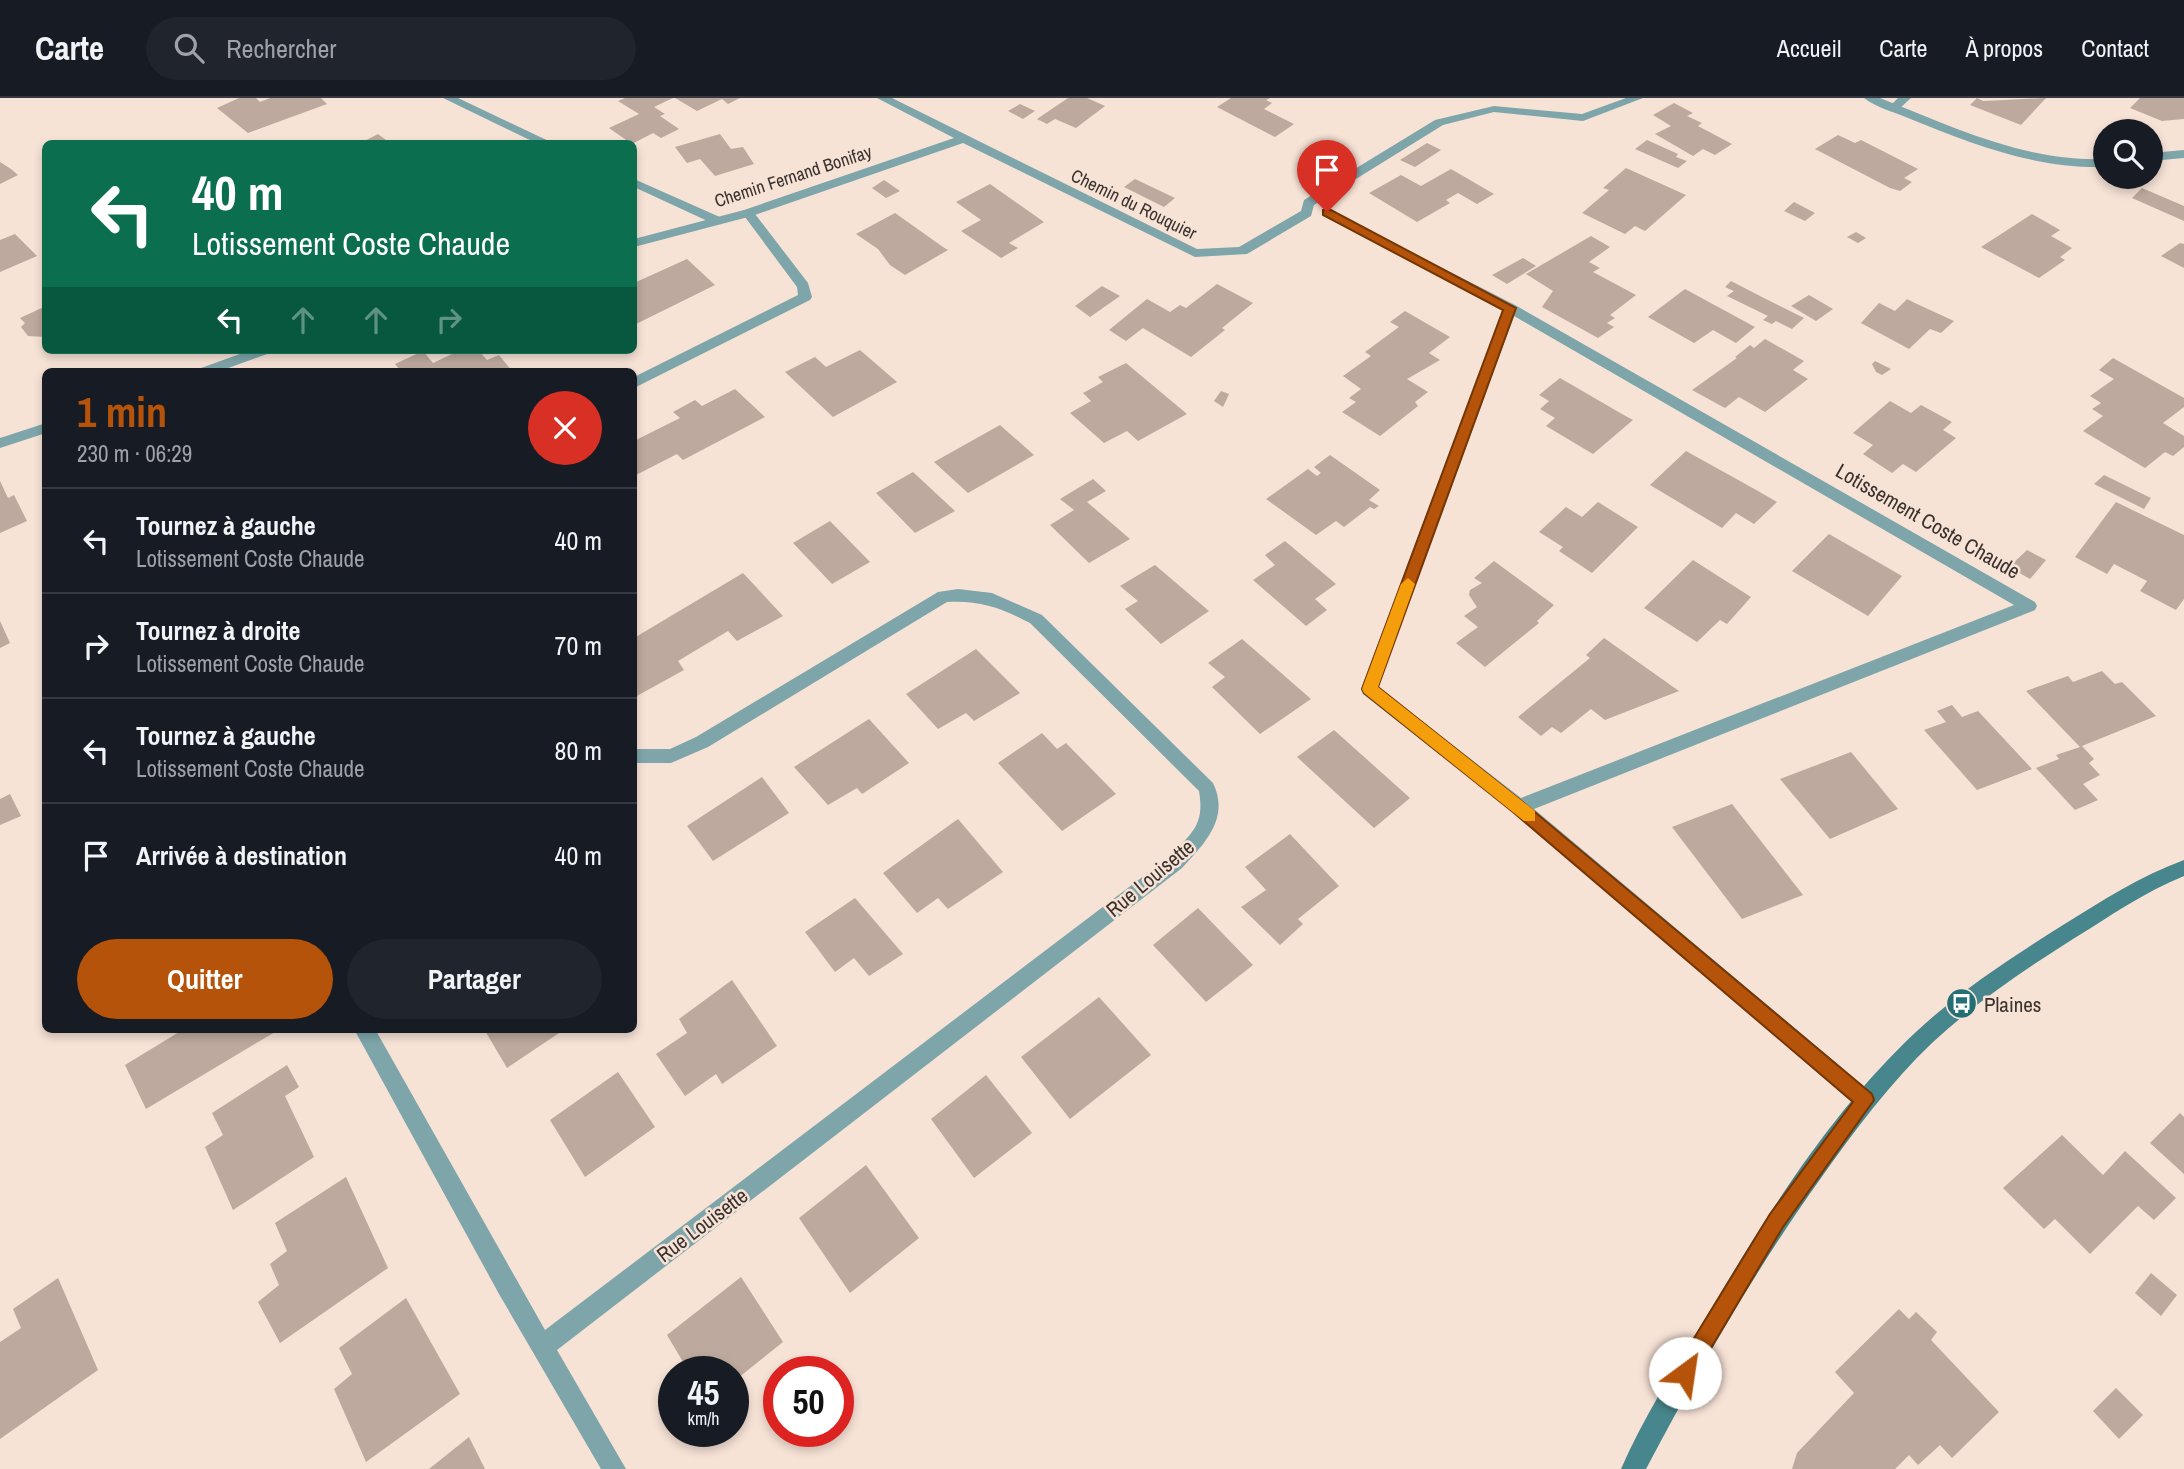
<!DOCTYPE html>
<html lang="fr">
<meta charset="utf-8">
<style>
:root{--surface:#171b24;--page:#20242c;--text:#f1f3f6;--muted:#9ea1a6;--line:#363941;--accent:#b45309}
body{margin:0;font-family:"Archivo Narrow",sans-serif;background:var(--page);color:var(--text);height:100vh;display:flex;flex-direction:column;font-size:26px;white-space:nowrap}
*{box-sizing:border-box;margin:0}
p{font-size:23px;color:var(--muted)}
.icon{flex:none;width:38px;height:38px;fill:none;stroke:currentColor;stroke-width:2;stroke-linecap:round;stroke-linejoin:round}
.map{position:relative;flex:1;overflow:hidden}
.side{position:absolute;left:42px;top:270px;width:595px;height:665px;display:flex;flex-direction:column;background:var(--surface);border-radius:10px;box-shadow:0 4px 10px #0003}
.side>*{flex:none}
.guide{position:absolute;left:42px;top:42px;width:595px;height:214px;border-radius:10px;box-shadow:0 4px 10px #0003;background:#0b6e4f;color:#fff;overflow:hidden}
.tools{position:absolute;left:2093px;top:21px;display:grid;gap:14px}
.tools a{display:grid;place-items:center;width:70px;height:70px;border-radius:50%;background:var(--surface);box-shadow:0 4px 10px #0003;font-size:35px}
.speed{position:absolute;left:658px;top:1258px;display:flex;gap:14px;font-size:35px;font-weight:700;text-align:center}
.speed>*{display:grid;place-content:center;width:91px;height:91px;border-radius:50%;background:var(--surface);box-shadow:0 4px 10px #0003;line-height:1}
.speed small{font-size:18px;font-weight:400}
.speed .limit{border:10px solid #d22;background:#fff;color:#111}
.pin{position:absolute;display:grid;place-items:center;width:60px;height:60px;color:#fff;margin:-72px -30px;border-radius:50% 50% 50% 0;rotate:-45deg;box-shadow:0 0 7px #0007}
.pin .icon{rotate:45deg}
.me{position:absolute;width:77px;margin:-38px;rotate:31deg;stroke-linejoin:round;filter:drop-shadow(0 0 5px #0008)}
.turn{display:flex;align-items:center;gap:24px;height:147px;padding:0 35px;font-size:32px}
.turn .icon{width:91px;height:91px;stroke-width:2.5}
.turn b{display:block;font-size:49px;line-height:60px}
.lanes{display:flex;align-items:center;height:66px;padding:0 35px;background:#0003;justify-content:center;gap:35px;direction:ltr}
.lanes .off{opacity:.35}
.round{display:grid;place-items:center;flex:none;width:74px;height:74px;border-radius:37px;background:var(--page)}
.head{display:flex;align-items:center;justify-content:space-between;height:119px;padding:0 35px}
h1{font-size:42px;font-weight:700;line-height:52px;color:var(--accent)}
.button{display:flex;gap:14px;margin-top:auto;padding:14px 35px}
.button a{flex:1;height:80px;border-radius:42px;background:var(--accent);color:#fff;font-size:28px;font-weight:700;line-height:80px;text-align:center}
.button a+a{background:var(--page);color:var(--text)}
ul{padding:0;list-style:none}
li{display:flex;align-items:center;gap:21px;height:105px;padding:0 35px;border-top:2px solid var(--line)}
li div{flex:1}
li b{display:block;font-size:26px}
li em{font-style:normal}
header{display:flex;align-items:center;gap:42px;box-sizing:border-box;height:98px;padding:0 35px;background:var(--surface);border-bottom:2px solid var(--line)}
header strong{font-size:33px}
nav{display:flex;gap:38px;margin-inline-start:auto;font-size:24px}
.search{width:490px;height:63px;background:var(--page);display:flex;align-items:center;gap:18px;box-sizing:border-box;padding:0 24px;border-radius:38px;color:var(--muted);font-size:26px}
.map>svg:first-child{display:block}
.building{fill:#bda99d}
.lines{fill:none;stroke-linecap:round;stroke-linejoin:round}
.service{fill:#7ea6aa;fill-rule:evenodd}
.minor{fill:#7ea6aa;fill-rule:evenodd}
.secondary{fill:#47868c;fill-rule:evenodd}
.route{fill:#b45309;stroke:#753606;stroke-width:2}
.slow{fill:#f59e0b}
.labels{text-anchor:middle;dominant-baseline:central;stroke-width:5;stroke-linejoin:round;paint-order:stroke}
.far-street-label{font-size:18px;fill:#3a322e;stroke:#f7e2d6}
.street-label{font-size:21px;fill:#3a322e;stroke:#f7e2d6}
.poi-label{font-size:21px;fill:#3a322e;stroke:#f7e2d6;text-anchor:start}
</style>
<header>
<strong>Carte</strong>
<div class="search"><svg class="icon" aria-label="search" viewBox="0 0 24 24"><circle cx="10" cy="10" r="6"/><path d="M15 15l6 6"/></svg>Rechercher</div>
<nav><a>Accueil</a><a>Carte</a><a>À propos</a><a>Contact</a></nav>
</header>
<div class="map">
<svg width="2184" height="1371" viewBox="0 0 2184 1371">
<rect width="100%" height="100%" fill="#f7e2d6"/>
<path class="building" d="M239,0H256L260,4L270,0H321L327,6L248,35L217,10Z
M625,0H673L654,9L665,16L660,18L679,31L661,40L653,35L632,46L609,30L639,16L618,3Z
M675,0H740L728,6L722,1L697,13Z
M1068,0H1087L1105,8L1076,30L1055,21L1047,26L1037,21Z
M1231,0H1270L1266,2L1272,5L1264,11L1294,26L1275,39L1217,9Z
M1977,0L1983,3L2046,0L2021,27L1970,7Z
M2140,0H2184V21L2162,23L2130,10Z
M1674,5L1693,15L1687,18L1702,25L1698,28L1732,46L1715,57L1703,51L1693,58L1655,36L1671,28L1653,17Z
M1020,6L1035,13L1023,21L1008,13Z
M378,36L386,42L378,46H359Z
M720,36L731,51L743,49L754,66L715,78L700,61L687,65L675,49Z
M1838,37L1855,45L1861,42L1918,71L1904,80L1912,84L1900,93L1890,90L1815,51Z
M1647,42L1678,56L1676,59L1687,63L1678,70L1635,51Z
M1427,45L1441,52L1415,69L1400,62Z
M0,64L11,71L18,77L0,86Z
M1626,70L1686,97L1645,133L1635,128L1625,136L1582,115L1609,92L1603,90Z
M1451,71L1494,96L1477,106L1458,95L1446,102L1450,105L1417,124L1369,95L1401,77L1421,88Z
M1135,81L1175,100L1164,109L1124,89Z
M884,82L900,93L886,100L872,90Z
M990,86L1044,124L1009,145L1018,150L1001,160L961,133L981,122L956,104Z
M2142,90L2184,108V123L2132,100Z
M1794,104L1815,115L1805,123L1784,113Z
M895,115L943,149L948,152L905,177L890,167L878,151L856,136Z
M2032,116L2060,132L2051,138L2072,150L2060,159L2065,162L2039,180L1981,149Z
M1856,134L1866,140L1858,145L1847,139Z
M15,136L37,158L0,174V142Z
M1591,138L1610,149L1589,164L1600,170L1593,174L1636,197L1610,217L1615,220L1607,225L1614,229L1598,240L1542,209L1553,193L1526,176Z
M2180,145L2184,146V170L2161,158Z
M1523,160L1536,168L1507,186L1492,177Z
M687,161L715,187L634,227V185Z
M1731,183L1760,198L1804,220L1792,231L1776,223L1772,226L1763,222L1768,218L1727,198L1734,193L1725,189Z
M1217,186L1253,205L1222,230L1225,232L1191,259L1143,230L1126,243L1109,232L1147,201L1170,214L1180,207L1186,210Z
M1102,188L1120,198L1090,219L1075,208Z
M1685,191L1755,229L1736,245L1713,232L1694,245L1648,219Z
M1809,197L1833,211L1816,223L1791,208Z
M1907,201L1917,206L1954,223L1941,235L1930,231L1909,251L1861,225L1879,205L1895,213Z
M46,208V239L28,238L21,229L25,225L20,220Z
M1405,213L1450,239L1429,255L1440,262L1407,281L1428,294L1415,304L1418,308L1380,338L1342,314L1356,304L1349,300L1361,291L1343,278L1371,258L1365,254L1399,229L1390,224Z
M1765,241L1804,263L1793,272L1808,281L1765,314L1739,299L1725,310L1692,292L1737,260L1735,259L1750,247L1754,250Z
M449,252H478L487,262L499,257L512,273H401L395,266L423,253L433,265L452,256Z
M860,252L897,284L833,319L785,274L815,259L826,269Z
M2113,260L2184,300V309L2163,325L2184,338V349L2173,358L2165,354L2145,370L2083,333L2103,318L2092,311L2101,305L2090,298L2114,281L2099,272Z
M1875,263L1891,271L1882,277L1876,274L1872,266Z
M1126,265L1187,316L1138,343L1127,333L1104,345L1070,315L1091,303L1083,295L1103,284L1098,279Z
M1560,280L1622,316L1633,322L1593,356L1546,328L1555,320L1540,311L1549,303L1539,297Z
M735,291L765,319L683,362L677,356L634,378V343L680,320L673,314L695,302L702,308Z
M1221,293L1229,296L1223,309L1214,303Z
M1890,303L1911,315L1921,307L1952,324L1943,332L1956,340L1916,374L1903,366L1892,375L1863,356L1873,347L1853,335Z
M1000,327L1034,357L968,395L934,364Z
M1686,353L1758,393L1777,404L1754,426L1736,415L1722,430L1650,387Z
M1330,357L1380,392L1369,402L1379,408L1374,411L1370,409L1344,429L1336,423L1316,437L1266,401L1308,371L1317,378L1321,375L1314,369Z
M913,374L955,413L915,435L876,395Z
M2104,377L2151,400L2144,411L2094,386Z
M1093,381L1106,393L1087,404L1130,441L1089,465L1050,427L1074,412L1060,401Z
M0,383L8,400L14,397L27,423L0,435Z
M1598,404L1638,429L1592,475L1559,453L1563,449L1539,434L1566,409L1582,419Z
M2116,404L2184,437V501L2176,512L2140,493L2147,483L2114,466L2107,476L2075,459Z
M830,423L870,464L832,486L793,445Z
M1829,436L1902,478L1868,518L1792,473Z
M1285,443L1336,486L1315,501L1327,512L1306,528L1253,482L1275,467L1265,457Z
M2027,452L2046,462L2030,481L2009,469Z
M1693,462L1751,499L1727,526L1720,522L1697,544L1644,510Z
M1494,463L1554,507L1537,523L1539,525L1485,569L1456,545L1478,529L1464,518L1477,509L1469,497L1470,492L1482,485L1474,480Z
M1155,467L1209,513L1161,546L1125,511L1138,503L1120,488Z
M743,475L783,518L737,543L728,533L678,563L684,572L635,599L634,540Z
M0,523L10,545L0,550Z
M1604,540L1679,593L1605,622L1591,611L1561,635L1552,629L1541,638L1518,619L1590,560L1586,557Z
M1242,541L1311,601L1260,636L1212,589L1225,579L1208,565Z
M976,551L1020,595L974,623L966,615L938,631L906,596Z
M2102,573L2115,586L2122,584L2156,618L2082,648L2094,661L2089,665L2100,677L2083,686L2098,702L2075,712L2036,670L2059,661L2056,657L2080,649L2026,593L2068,578L2073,584Z
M1952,607L1962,619L1978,613L2032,671L1977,692L1924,632L1946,624L1937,613Z
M869,621L909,665L862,696L857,690L828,707L794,669Z
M1334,632L1410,700L1374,730L1297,659Z
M1042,635L1057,651L1066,645L1116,696L1062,733L998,665Z
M1851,654L1898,711L1830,741L1780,681Z
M762,679L789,715L713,763L687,728Z
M10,696L21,718L0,727V701Z
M1732,706L1803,797L1742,821L1672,729Z
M958,721L1003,774L948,811L938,800L917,815L883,775Z
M1290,736L1339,788L1298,821L1303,826L1280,847L1241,809L1266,792L1245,769Z
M855,800L903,856L869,878L854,860L835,874L805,834Z
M1198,810L1253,867L1206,904L1153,847Z
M732,882L777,948L722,986L716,976L685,998L656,956L687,935L679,921Z
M1099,899L1151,957L1070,1021L1021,959Z
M184,931H280L146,1011L125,967Z
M484,931H565L507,970Z
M287,967L299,989L285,998L314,1059L233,1112L205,1049L223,1037L212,1015Z
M618,974L655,1029L585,1079L550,1022Z
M986,977L1032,1035L974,1080L931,1021Z
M2180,1015L2184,1019V1076L2150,1045Z
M2062,1037L2103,1077L2125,1053L2176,1100L2154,1122L2138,1108L2090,1156L2055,1121L2044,1131L2003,1090Z
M866,1067L919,1140L850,1195L799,1120Z
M346,1079L388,1170L280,1245L258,1204L279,1187L270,1166L287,1153L275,1125Z
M2151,1175L2177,1197L2161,1218L2135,1195Z
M741,1179L783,1244L733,1284V1274H689L667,1237Z
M58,1180L98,1272L0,1341V1244L21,1230L13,1211Z
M406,1200L460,1296L366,1364L334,1291L352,1276L339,1250Z
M1899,1211L1909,1221L1916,1214L1937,1234L1931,1242L1999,1314L1952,1360L1940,1347L1918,1367L1909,1357L1895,1371H1792L1797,1355L1854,1295L1835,1274Z
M2116,1290L2143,1317L2119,1341L2093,1313Z
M469,1339L485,1371H429Z"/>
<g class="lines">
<path class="service" d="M443,0H458L555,46H538Z
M1898,0H1911L1899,11H1891L1889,9Z
M634,81L722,120L724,123L714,126L634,89Z
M748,111L752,112L808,185L812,199L810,202L634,290V279L798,197L797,189L742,115Z
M1327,111L1515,207L2035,504L2037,508L2035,512L1534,711L1872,995L1875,1002L1872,1009L1865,1012L1858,1009L1513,714L1363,596L1361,591L1503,212L1323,118V112ZM1514,218L2014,507L1521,700L1378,589Z"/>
<path class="minor" d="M877,0H892L1197,151L1239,149L1301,113L1304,102L1435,22L1494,8L1582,16L1626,0H1643L1583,23L1494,14L1443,27L1314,107L1311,118L1247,156L1195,159L963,45L752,118L634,149V141L744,112L954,40Z
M1864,0H1880C1954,29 2024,64 2105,61V69C2035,71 1972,46 1908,20C1894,14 1875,9 1864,0Z
M2184,52V60L2151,63V55Z
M251,252H272L270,255L220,273H199L201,270Z
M46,325V335L0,350V340Z
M958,491L992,495L1042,517L1213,685C1230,720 1205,745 1182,770L557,1252L626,1371H601L499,1196L354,931H375L545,1232L1170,758C1191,735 1205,728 1199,693L1030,525C1002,510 979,502 947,504L708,649L671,665H634V651H670L696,639L938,494Z"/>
<path class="secondary" d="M2184,762V778C2144,794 2109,819 2073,841C2024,872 1975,905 1932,945C1890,985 1855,1032 1821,1080C1755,1172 1699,1271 1646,1371H1621C1643,1320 1675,1270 1704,1223C1764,1121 1830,1014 1917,933C1961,892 2012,859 2063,827C2102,803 2140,778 2184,762Z"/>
</g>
<path class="route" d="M1323,112H1331L1516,210L1378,589L1524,705L1872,996L1874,1002L1783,1129L1692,1282L1685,1285L1677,1282L1674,1275L1677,1268L1770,1116L1853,1004L1513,714L1364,595L1362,591L1503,212L1323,117Z"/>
<path class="slow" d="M1408,480L1415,486L1378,589L1535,713V723H1524L1364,595L1362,591L1401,486Z"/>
<defs>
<symbol id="bus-disc" viewBox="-11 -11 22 22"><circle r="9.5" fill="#246e75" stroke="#f7e2d6"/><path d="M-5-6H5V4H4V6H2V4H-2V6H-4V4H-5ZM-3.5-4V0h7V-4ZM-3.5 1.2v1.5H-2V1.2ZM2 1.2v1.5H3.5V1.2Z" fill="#fff"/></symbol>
</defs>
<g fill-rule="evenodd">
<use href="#bus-disc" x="1944" y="888" width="35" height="35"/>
</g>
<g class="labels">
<g class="far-street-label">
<text transform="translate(793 78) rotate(-18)">Chemin Fernand Bonifay</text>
<text transform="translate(1134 106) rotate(26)">Chemin du Rouquier</text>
</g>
<g class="street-label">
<text transform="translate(1928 423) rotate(30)">Lotissement Coste Chaude</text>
<text transform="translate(1150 780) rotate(-40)">Rue Louisette</text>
<text transform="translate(702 1127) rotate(-37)">Rue Louisette</text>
</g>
<g class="poi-label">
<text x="1984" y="906">Plaines</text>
</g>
</g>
</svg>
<div class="tools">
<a><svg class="icon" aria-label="search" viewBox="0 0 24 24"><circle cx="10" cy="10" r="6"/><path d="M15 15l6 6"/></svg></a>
</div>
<div class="speed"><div>45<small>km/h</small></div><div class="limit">50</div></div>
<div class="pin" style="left:1327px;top:114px;background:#d93025"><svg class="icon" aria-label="arrive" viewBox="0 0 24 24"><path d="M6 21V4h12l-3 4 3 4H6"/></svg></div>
<svg class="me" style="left:1685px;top:1275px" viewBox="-20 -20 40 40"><circle r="19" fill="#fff"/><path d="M0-13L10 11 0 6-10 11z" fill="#b45309"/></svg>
<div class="guide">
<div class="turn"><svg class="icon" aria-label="left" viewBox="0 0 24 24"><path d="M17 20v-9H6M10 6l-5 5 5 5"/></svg><div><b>40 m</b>Lotissement Coste Chaude</div></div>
<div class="lanes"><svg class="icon" aria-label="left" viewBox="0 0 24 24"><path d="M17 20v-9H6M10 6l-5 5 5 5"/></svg><svg class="icon off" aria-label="ahead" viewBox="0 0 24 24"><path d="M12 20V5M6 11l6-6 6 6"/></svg><svg class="icon off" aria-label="ahead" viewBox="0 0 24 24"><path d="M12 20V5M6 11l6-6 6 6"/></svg><svg class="icon off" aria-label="right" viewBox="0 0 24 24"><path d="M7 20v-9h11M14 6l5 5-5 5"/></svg></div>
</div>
<section class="side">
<div class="head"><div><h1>1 min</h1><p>230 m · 06:29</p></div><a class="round" style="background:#d93025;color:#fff"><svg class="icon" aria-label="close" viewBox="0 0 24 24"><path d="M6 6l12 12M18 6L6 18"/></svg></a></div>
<ul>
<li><svg class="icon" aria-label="left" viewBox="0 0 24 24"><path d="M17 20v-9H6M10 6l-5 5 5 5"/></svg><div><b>Tournez à gauche</b><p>Lotissement Coste Chaude</p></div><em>40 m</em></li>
<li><svg class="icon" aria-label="right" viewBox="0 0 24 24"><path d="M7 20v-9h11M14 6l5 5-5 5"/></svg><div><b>Tournez à droite</b><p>Lotissement Coste Chaude</p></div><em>70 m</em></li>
<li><svg class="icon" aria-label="left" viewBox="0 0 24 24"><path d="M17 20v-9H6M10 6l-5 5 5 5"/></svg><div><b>Tournez à gauche</b><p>Lotissement Coste Chaude</p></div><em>80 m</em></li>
<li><svg class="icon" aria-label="arrive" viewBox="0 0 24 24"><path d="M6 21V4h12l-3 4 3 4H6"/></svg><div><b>Arrivée à destination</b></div><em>40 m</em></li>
</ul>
<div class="button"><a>Quitter</a><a>Partager</a></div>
</section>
</div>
